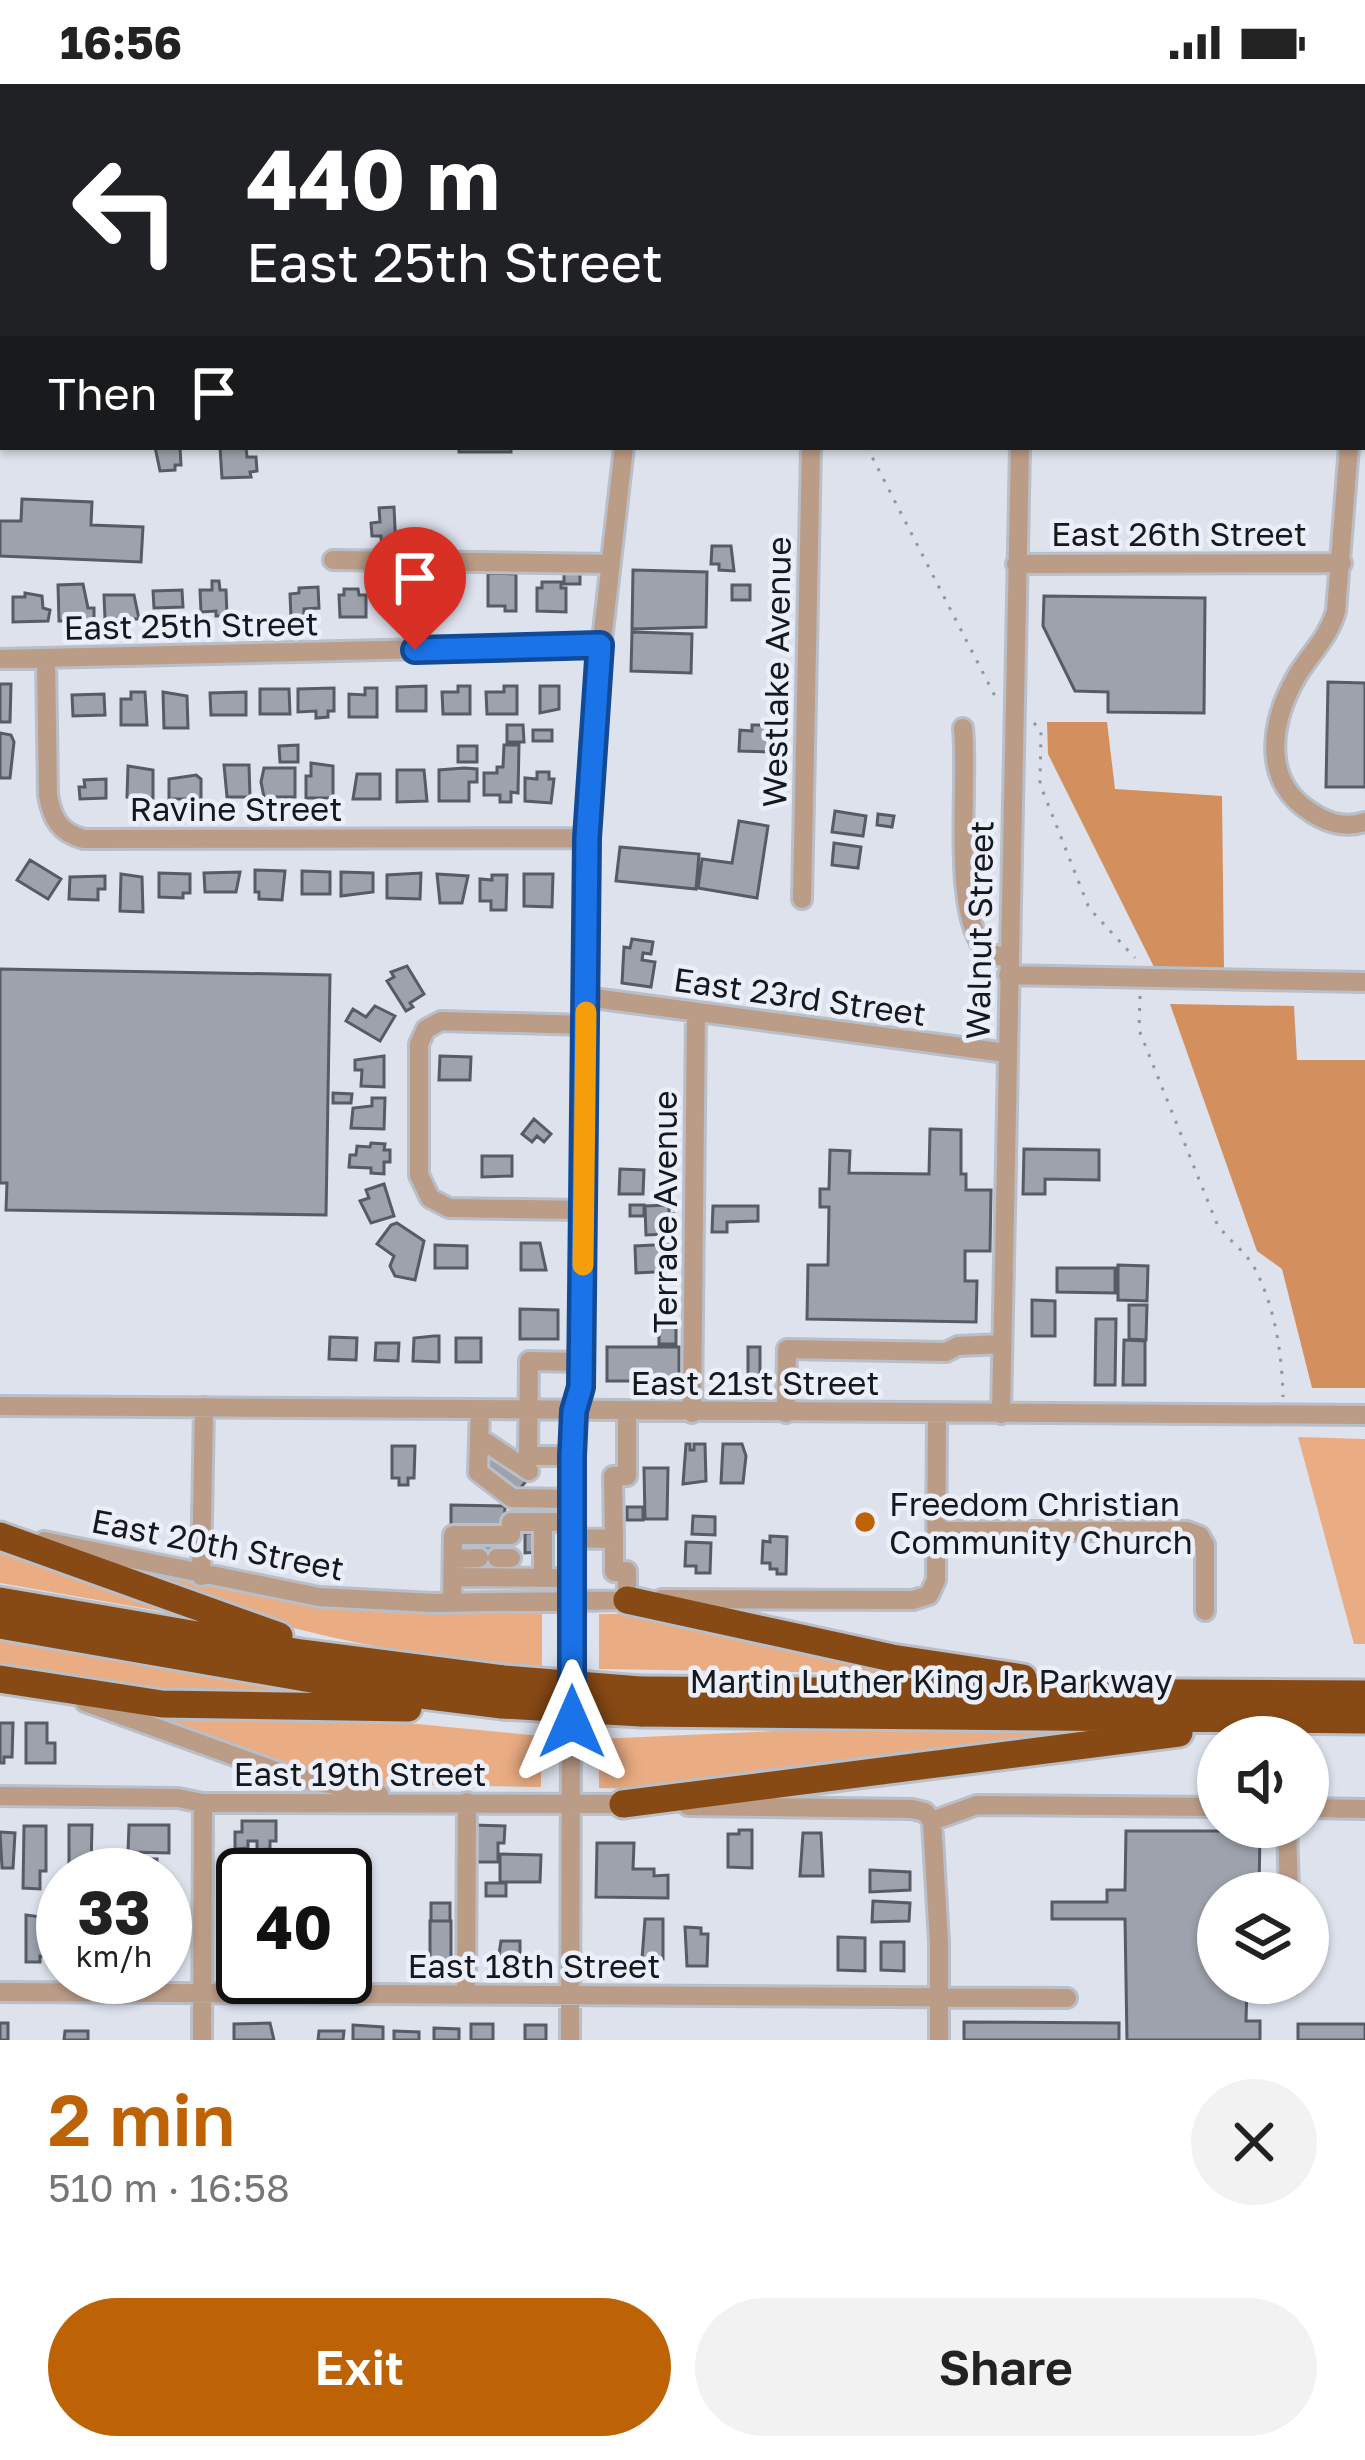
<!DOCTYPE html>
<meta charset="utf-8">
<style>
:root{--surface:#fff;--page:#f2f2f2;--text:#222;--muted:#767676;--accent:#bd6306}
body{margin:0;font-family:"Golos Text",sans-serif;background:var(--page);color:var(--text);height:100vh;display:flex;flex-direction:column;font-size:45px;white-space:nowrap}
*{box-sizing:border-box;margin:0}
p{font-size:39px;color:var(--muted)}
.icon{flex:none;width:66px;height:66px;fill:none;stroke:currentColor;stroke-width:2;stroke-linecap:round;stroke-linejoin:round}
.map{position:relative;height:1956px;overflow:hidden}
.details{display:flex;flex-direction:column;background:var(--surface);flex:1}
.details>*{flex:none}
.guide{position:absolute;left:0px;top:0px;width:1365px;height:366px;box-shadow:0 3px 9px #0004;background:#202124;color:#fff;overflow:hidden}
.tools{position:absolute;left:1197px;top:1632px;display:grid;gap:24px}
.tools a{display:grid;place-items:center;width:132px;height:132px;border-radius:50%;background:var(--surface);box-shadow:0 3px 9px #0004;font-size:60px}
.speed{position:absolute;left:36px;top:1764px;display:flex;gap:24px;font-size:60px;font-weight:700;text-align:center}
.speed>*{display:grid;place-content:center;width:156px;height:156px;border-radius:50%;background:var(--surface);box-shadow:0 3px 9px #0004;line-height:1}
.speed small{font-size:30px;font-weight:400}
.speed .limit{border:6px solid #111;border-radius:18px;background:#fff;color:#111}
.pin{position:absolute;display:grid;place-items:center;width:102px;height:102px;color:#fff;margin:-123px -51px;border-radius:50% 50% 50% 0;rotate:-45deg;box-shadow:0 0 12px #0007}
.pin .icon{rotate:45deg}
.me{position:absolute;width:132px;margin:-66px;rotate:0deg;stroke-linejoin:round;filter:drop-shadow(0 0 9px #0008)}
.turn{display:flex;align-items:center;gap:42px;height:252px;padding:0 48px;font-size:54px}
.turn .icon{width:156px;height:156px;stroke-width:2.5}
.turn b{display:block;font-size:84px;line-height:102px}
.then{display:flex;align-items:center;height:114px;padding:0 48px;background:#0003;gap:24px;font-size:45px}
.round{display:grid;place-items:center;flex:none;width:126px;height:126px;border-radius:63px;background:var(--page)}
.summary{display:flex;align-items:center;justify-content:space-between;height:204px;padding:0 48px}
h1{font-size:72px;font-weight:600;line-height:90px;color:var(--accent)}
.cta{display:flex;gap:24px;margin-top:auto;padding:24px 48px}
.cta a{flex:1;height:138px;border-radius:72px;background:var(--accent);color:#fff;font-size:48px;font-weight:600;line-height:138px;text-align:center}
.cta a+a{background:var(--page);color:var(--text)}
.status{display:flex;justify-content:space-between;align-items:center;height:84px;padding:0 60px;background:var(--surface);direction:ltr}
.status svg{height:33px;fill:currentColor}
.map>svg:first-child{display:block}
.green{fill:#eaad83}
.forest{fill:#d48f5e}
.lines{fill:none;stroke-linecap:round;stroke-linejoin:round}
.stream{stroke:#7e90b8;stroke-width:4.5}
.building{fill:#9da2ad;stroke:#575b65;stroke-width:3}
.minor-casing{stroke:#b9bec7;stroke-width:24}
.highway-casing{stroke:#b9bec7;stroke-width:33}
.path{stroke:#92969e;stroke-width:3;stroke-dasharray:3 9;stroke-linecap:butt}
.minor{stroke:#bb9c87;stroke-width:18}
.highway{stroke:#884a15;stroke-width:27}
.highway-bridge-casing{stroke:#b9bec7;stroke-width:33;stroke-linecap:butt}
.highway-bridge{stroke:#884a15;stroke-width:27}
.route-casing{stroke:#114b97;stroke-width:30}
.route{stroke:#1a73e8;stroke-width:21}
.slow{stroke:#f59e0b;stroke-width:21}
.poi-dot{fill:#bd6306;stroke:#eaeffa;stroke-width:4.5}
.labels{text-anchor:middle;dominant-baseline:central;stroke-width:9;stroke-linejoin:round;paint-order:stroke}
.street-label{font-size:33px;fill:#16181c;stroke:#eaeffa}
.poi-label{font-size:33px;fill:#16181c;stroke:#eaeffa;text-anchor:start}
</style>
<div class="status"><b>16:56</b><svg viewBox="0 0 49 12"><path d="M0 12V9h3v3zM5 12V6h3v6zM10 12V3h3v9zM15 12V0h3v12zM26 1h20v11H26zM47 4h2v5h-2z"/></svg></div>
<div class="map">
<svg width="1365" height="1956" viewBox="0 0 1365 1956">
<rect width="100%" height="100%" fill="#dde2ed"/>
<path class="green" d="M1298,1353L1365,1355V1560H1354Z
M0,1461L188,1532L0,1499Z
M108,1477L239,1507L333,1522L542,1529V1582C448,1576 356,1563 266,1536C212,1520 160,1496 108,1477Z
M599,1530H643L922,1590L599,1585Z
M0,1557L305,1610L195,1613L0,1586Z
M139,1628L407,1639L541,1652V1703L361,1700L273,1678Z
M1100,1646L644,1705L599,1704V1655L775,1647Z"/>
<path class="forest" d="M1047,638H1107L1115,705L1222,712L1224,884L1154,883L1048,670Z
M1170,920L1294,922L1297,976H1365V1304H1312L1282,1185L1257,1167Z"/>
<g class="lines">
<path class="stream" d="M37,3L39,0
M0,47L3,41"/>
</g>
<path class="building" d="M709,0H784L709,3Z
M0,266L3,267V313H0Z
M155,363H180L181,381H175V386L160,387Z
M220,363H246L247,373H256L257,387L250,388L251,393L222,394Z
M459,363H511V368H459Z
M22,415L92,418L91,441L143,443L141,478L0,472V437H21Z
M394,423L396,465L382,466L381,452H372L371,439L380,438L379,424Z
M712,462H731L734,487L719,486V480H711Z
M564,486H580V500H564Z
M633,486L707,488L706,543L632,545Z
M488,489L516,490V527H505V522H488Z
M396,496H416V533H405V527H389V499Z
M212,497H219L220,506H226L227,532H216V527L201,528L200,506H212Z
M542,498H561V504H566V528L537,527V504H542Z
M83,500L88,524H94V542L86,543V537H59L58,501Z
M732,501H750V516H732Z
M318,503L319,524L304,525V533H291L290,510L299,509V504Z
M344,505H358L359,511H366V533H340L339,511H344Z
M182,506L183,523L154,524L153,507Z
M25,509L42,512L43,524L50,526L48,537L13,538V513H25Z
M104,511H134L139,535H105Z
M1044,512L1205,514L1204,629L1108,628V608L1075,607L1043,542Z
M632,548L692,550L691,589L631,587Z
M1328,598L1365,599V703H1326Z
M0,600H11L10,638H0Z
M426,602V627H397V603Z
M458,602H470V630H443L442,608H458Z
M504,602H517V630H487L486,608H504Z
M540,602H559V625L540,629Z
M334,604V627H328V633L316,634V627L298,628V605Z
M365,604H377V633H349V610L365,611Z
M260,605H289L290,630H260Z
M131,608H145L147,641H121V615H131Z
M163,608L187,612L188,644H164Z
M246,608V631H211L210,609Z
M104,610L105,631L73,632L72,611Z
M507,641H523L524,658H507Z
M752,641H771L768,668L739,667L740,646L752,647Z
M533,646H552V657H533Z
M0,649L11,651L14,658L10,694H0Z
M298,661V678H280L279,662Z
M504,661H519L518,709L511,708V718H500V711H484V689H497V683H503Z
M458,662H477V678H458Z
M311,679L333,682V714H306V692H311Z
M224,681H249L250,713H227Z
M128,682L153,686V714L127,713Z
M264,684H295V713H264L261,698Z
M464,684L477,685V698H469V717H439V686Z
M397,686H424L427,717L397,718Z
M537,688H549V695H554L551,719L525,717V694L537,695Z
M357,690H380V715H353Z
M196,691L201,695V715H169V695Z
M106,695V714L80,715L79,703H85L84,696Z
M835,727L866,732L863,752L832,748Z
M878,730L894,732L892,743L877,741Z
M739,737L768,742L757,814L698,804L702,775L732,779Z
M834,759L861,763L858,784L832,781Z
M620,763L699,770L696,805L616,797Z
M30,776L61,795L48,815L17,796Z
M255,786L285,787L282,816L259,815V808H255Z
M302,787L330,788V810H302Z
M240,788L236,808H205L204,789Z
M341,788L373,789V808L341,812Z
M159,789L190,790V809H183V814L159,813Z
M421,789L420,815L387,814V791Z
M121,790L142,793L143,828L120,827Z
M437,790L468,792L462,819H440Z
M524,790H553L552,823L524,822Z
M492,791H507L506,826H491V817H480V795L492,796Z
M105,792V805H98V816L69,815L70,793Z
M632,855L653,858L651,870L643,869L642,876L655,878L651,903L622,899L624,863L630,864Z
M407,882L424,910L410,919L413,923L406,927L387,897L394,893L391,888Z
M0,885L330,891L326,1131L6,1126L7,1099H0Z
M375,922L395,932L380,957L346,937L353,925L366,933Z
M384,972V1003L361,1002L362,986H355V976Z
M440,972L471,973L470,996H439Z
M333,1009L352,1010L351,1019H333Z
M372,1014H385L384,1045L351,1044L353,1024L372,1022Z
M534,1035L551,1050L544,1058L537,1052L532,1058L522,1050Z
M930,1045L961,1046V1090H966V1106H991L990,1167H965V1197H977L976,1238L807,1235L808,1181H828L829,1123H820V1105H829L830,1066L850,1067L849,1089L929,1090Z
M371,1059L385,1060L384,1066H390V1078H384V1090L371,1089V1084L349,1083L350,1071H356L357,1062L370,1063Z
M1024,1065L1099,1066V1096L1045,1095V1110H1023Z
M482,1072H512V1092L482,1093Z
M620,1085L644,1086L643,1110H619Z
M384,1100L394,1132L371,1139L360,1117L369,1114L366,1106Z
M630,1121H644V1132H630Z
M669,1121V1131L673,1130L670,1150L646,1151L645,1122Z
M713,1122H758V1137L727,1138V1148H712Z
M397,1139L424,1157L415,1196L395,1192L390,1182L394,1172L377,1160L391,1141Z
M521,1159H540L546,1186H521Z
M673,1160L674,1187L636,1189L635,1162Z
M435,1161L467,1162V1184H435Z
M1118,1181L1148,1182L1147,1217L1118,1216Z
M1057,1184H1115V1209L1057,1208Z
M1032,1216L1055,1217V1252H1032Z
M1129,1221H1147L1146,1256L1129,1255Z
M520,1225L558,1226V1255H520Z
M1096,1235H1116L1115,1301H1095Z
M659,1237L676,1238V1260H659Z
M434,1252H439V1278L413,1277L414,1254Z
M330,1253L357,1254L356,1276L329,1275Z
M456,1254H481V1278H456Z
M1124,1256L1145,1257V1301H1123Z
M376,1259H399L398,1277L375,1276Z
M607,1263H679V1297H607Z
M748,1263H760V1295H748Z
M686,1360H690V1366H694V1360H705L706,1397L683,1400Z
M723,1360H742L746,1372L743,1399H721Z
M392,1362H415L414,1394H408V1401H399V1394H392Z
M492,1369L528,1395L517,1408L482,1383Z
M644,1384H668L667,1435H645Z
M451,1421L505,1422L504,1447L451,1446Z
M627,1423H643V1436H627Z
M693,1432L715,1433V1451L692,1450Z
M525,1449H541L538,1468L525,1469Z
M770,1452L787,1453L786,1490H777V1485H770V1479H762L763,1457L770,1458Z
M479,1455H497V1492H479Z
M686,1458L711,1459L710,1489H696V1482H685Z
M0,1639H13L12,1673H4V1679H0Z
M26,1639H47V1659H55V1679H26Z
M242,1737H276V1757H270V1765L257,1766V1757H248V1764L235,1765V1748H242Z
M69,1741H92L91,1785H69Z
M129,1741H169V1769L128,1768Z
M473,1741L505,1742L504,1759H498V1778H473Z
M24,1742H46V1787H40V1805L23,1804Z
M739,1746H752V1784L728,1783V1750H739Z
M1126,1747H1260L1259,1809H1218V1899H1247L1246,1937H1260V1956H1127L1125,1835H1052V1818H1107V1806H1125Z
M0,1748L15,1749L13,1784H2Z
M803,1749H821L823,1792H800Z
M597,1759H634L633,1785H654V1792L668,1791V1814L596,1813Z
M500,1770L541,1771L540,1798H500Z
M126,1775H157V1791H126Z
M870,1786L910,1788V1806L870,1808Z
M486,1799H506V1812H486Z
M873,1817L910,1819L909,1837L872,1838Z
M431,1819H450V1837H431Z
M231,1829L243,1830V1845L231,1844Z
M26,1831L48,1834L47,1872H40V1878H26Z
M165,1834H176L175,1878H165Z
M645,1835H663V1875H642Z
M430,1837H451V1881H430Z
M685,1843L701,1844V1850H708L707,1882H687Z
M838,1853L865,1854V1887L838,1886Z
M237,1855H243V1883H236Z
M501,1857H520V1883H497Z
M881,1858H904V1887L881,1886Z
M964,1938L1119,1939V1956H964Z
M0,1939H8V1956H0Z
M270,1939L274,1956H234V1940Z
M471,1940H493V1956H471Z
M1298,1940H1365V1956H1298Z
M353,1941L383,1943V1956H353Z
M525,1941H546V1956H525Z
M434,1944L459,1945V1956H434Z
M65,1947H88V1956H64Z
M319,1947H344L343,1956H318Z
M394,1947L419,1948V1956H394Z"/>
<g class="lines">
<defs>
<path id="minor" d="M86,0V3
M263,0V3
M688,3V0
M947,3L948,0
M1151,3V0
M1359,3V0
M1362,305H1365
M0,333H3
M1349,363L1336,527C1329,552 1312,568 1298,590C1273,632 1260,691 1305,724C1324,738 1342,745 1365,738
M333,476L610,480
M1016,480L1342,479
M46,574L48,711C52,735 60,749 84,755L587,754
M0,575L600,561
M963,644C969,700 950,833 988,869L1008,874
M802,815L811,363
M1008,891L1365,898
M586,913L1006,969
M584,1126L449,1124L430,1114L419,1091V960L426,945L441,937L586,941
M0,1322L1365,1331
M480,1326L478,1388L512,1414L571,1415
M692,1329L696,928
M786,1329L787,1265L946,1268L958,1262L1002,1260
M1001,1330L1020,363
M481,1355L529,1387
M572,1372H528L529,1277L581,1278
M543,1438V1493
M938,1447H1187L1200,1452L1205,1461V1527
M572,1454L614,1455V1488L627,1487V1516
M614,1455L613,1392H627V1328
M44,1457L319,1513L433,1519L634,1516
M497,1474H511
M453,1475L479,1474
M201,1492L204,1323
M453,1493L571,1494
M662,1515L913,1516L929,1511L936,1496L937,1330
M452,1519L453,1451H511V1438H571
M85,1618L290,1692L379,1710
M0,1712L178,1714L203,1719L630,1720
M688,1722L912,1725L925,1728L932,1737
M1308,1724L1365,1725
M932,1737L977,1721L1218,1723
M932,1737L939,1858V1956
M1287,1743L1289,1809
M1291,1899V1901
M0,1908L1067,1914
M466,1911L467,1718
M202,1956L203,1719
M570,1956L572,1362L581,1303L590,662L624,363"/>
<path id="highway" d="M0,1452L279,1552
M627,1516L892,1574L1023,1594
M0,1517L301,1569L503,1595
M0,1541L357,1603L502,1621
M0,1595L162,1620L408,1624
M640,1606L1365,1610
M641,1629L1365,1636
M623,1720L1179,1649"/>
</defs>
<use href="#minor" class="minor-casing"/>
<use href="#highway" class="highway-casing"/>
<path class="path" d="M630,0L632,3
M867,363L998,618
M1034,639L1041,647L1040,700L1089,824L1135,874
M1140,912L1139,946L1217,1140C1228,1156 1245,1167 1254,1183C1275,1222 1282,1269 1283,1313"/>
<use href="#minor" class="minor"/>
<use href="#highway" class="highway"/>
<defs>
<path id="highway-bridge" d="M503,1595L640,1606
M502,1621L641,1629"/>
</defs>
<use href="#highway-bridge" class="highway-bridge-casing"/>
<use href="#highway-bridge" class="highway-bridge"/>
</g>
<g class="lines">
<defs>
<path id="route" d="M415,566L600,561L587,754L581,1303L574,1327L572,1372V1638"/>
</defs>
<use href="#route" class="route-casing"/>
<use href="#route" class="route"/>
<path class="slow" d="M583,1181L586,928"/>
</g>
<circle class="poi-dot" cx="865" cy="1438" r="12"/>
<g class="labels">
<g class="street-label">
<text x="1179" y="449">East 26th Street</text>
<text transform="translate(191 541) rotate(-1)">East 25th Street</text>
<text transform="translate(776 588) rotate(-89)">Westlake Avenue</text>
<text x="236" y="724">Ravine Street</text>
<text transform="translate(979 846) rotate(-89)">Walnut Street</text>
<text transform="translate(800 912) rotate(8)">East 23rd Street</text>
<text transform="translate(664 1128) rotate(-90)">Terrace Avenue</text>
<text x="755" y="1298">East 21st Street</text>
<text transform="translate(218 1460) rotate(11)">East 20th Street</text>
<text x="931" y="1596">Martin Luther King Jr. Parkway</text>
<text x="360" y="1689">East 19th Street</text>
<text x="534" y="1881">East 18th Street</text>
</g>
<g class="poi-label">
<text x="889" y="1419">Freedom Christian<tspan x="889" dy="38">Community Church</tspan></text>
</g>
</g>
</svg>
<div class="tools">
<a><svg class="icon" aria-label="sound" viewBox="0 0 24 24"><path d="M4 9h4l5-4v14l-5-4H4zM17 9q2 3 0 6"/></svg></a>
<a><svg class="icon" aria-label="layers" viewBox="0 0 24 24"><path d="M12 4l9 5-9 5-9-5zM3 14l9 5 9-5"/></svg></a>
</div>
<div class="speed"><div>33<small>km/h</small></div><div class="limit">40</div></div>
<div class="pin" style="left:415px;top:566px;background:#d93025"><svg class="icon" aria-label="arrive" viewBox="0 0 24 24"><path d="M6 21V4h12l-3 4 3 4H6"/></svg></div>
<svg class="me" style="left:572px;top:1638px" viewBox="-20 -20 40 40"><path d="M0-17L14 15 0 8-14 15z" fill="#1a73e8" stroke="#fff" stroke-width="4"/></svg>
<div class="guide">
<div class="turn"><svg class="icon" aria-label="left" viewBox="0 0 24 24"><path d="M17 20v-9H6M10 6l-5 5 5 5"/></svg><div><b>440 m</b>East 25th Street</div></div>
<div class="then">Then<svg class="icon" aria-label="arrive" viewBox="0 0 24 24"><path d="M6 21V4h12l-3 4 3 4H6"/></svg></div>
</div>
</div>
<section class="details">
<div class="summary"><div><h1>2 min</h1><p>510 m · 16:58</p></div><a class="round"><svg class="icon" aria-label="close" viewBox="0 0 24 24"><path d="M6 6l12 12M18 6L6 18"/></svg></a></div>
<div class="cta"><a>Exit</a><a>Share</a></div>
</section>
